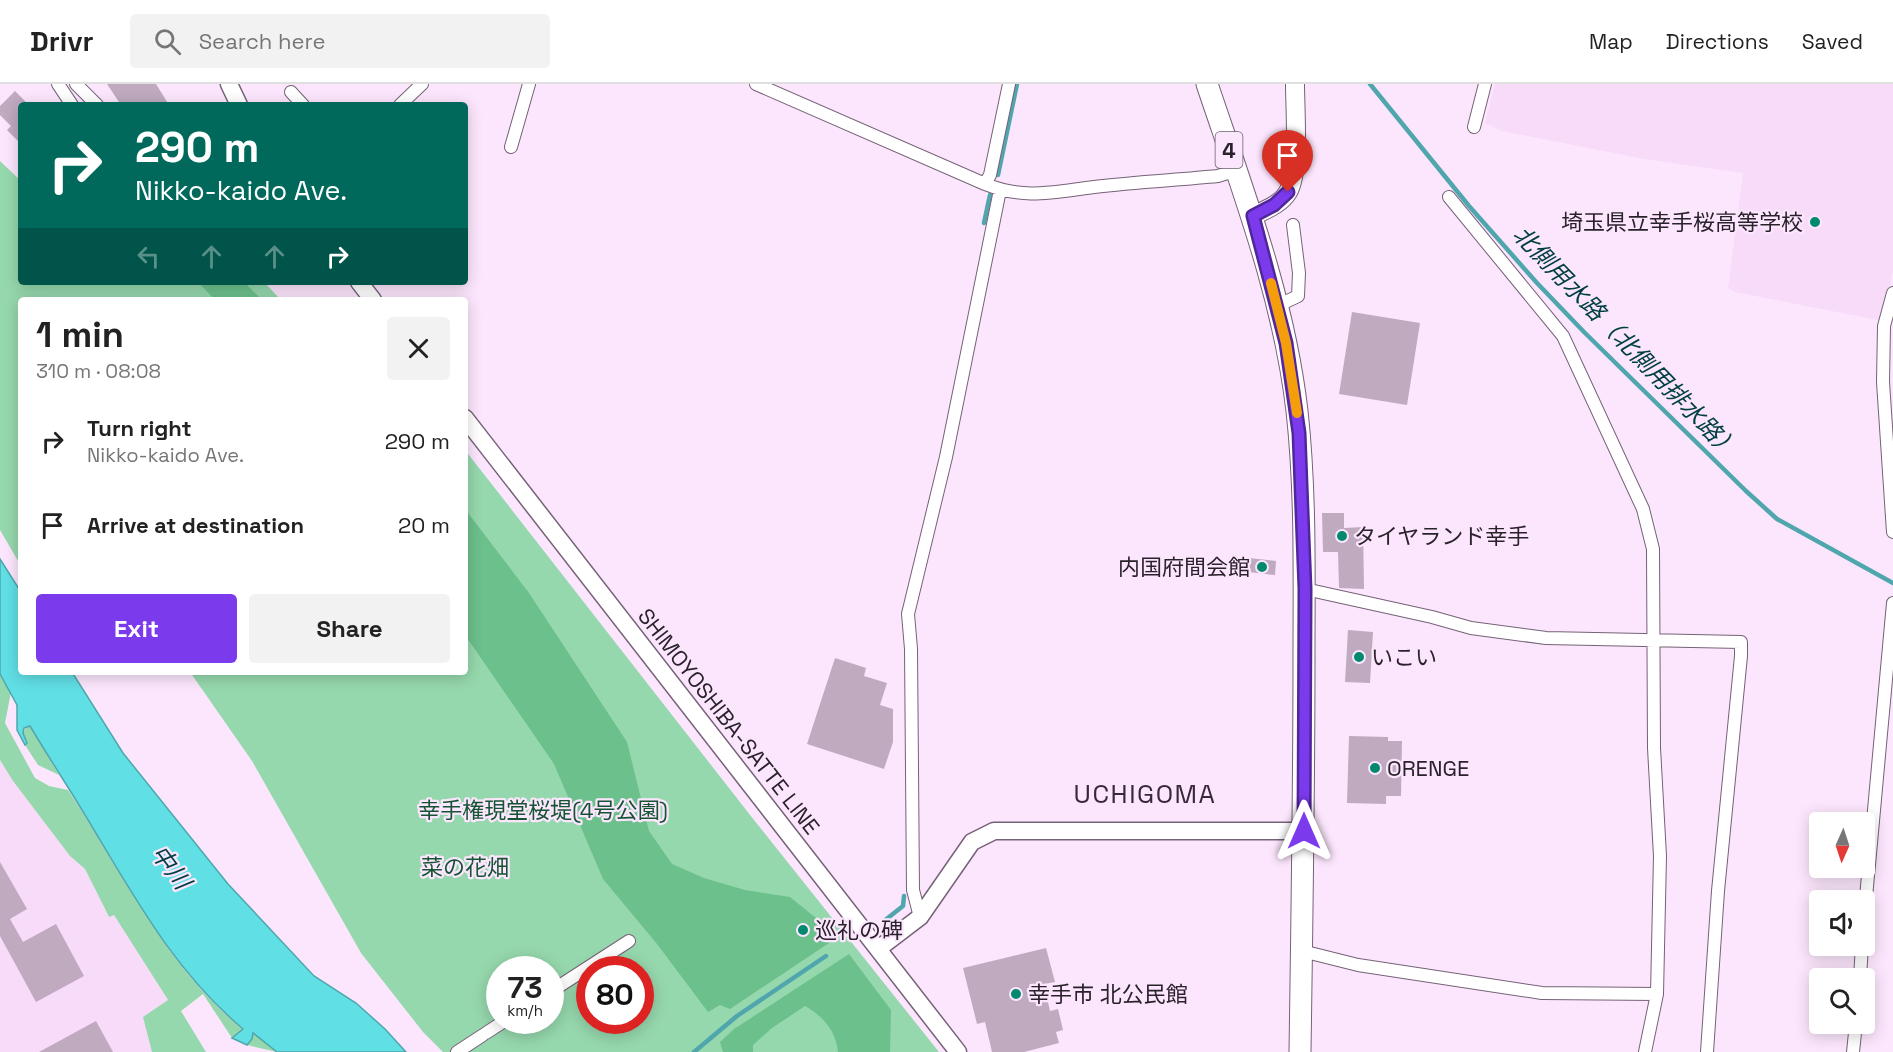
<!DOCTYPE html>
<meta charset="utf-8">
<style>
:root{--surface:#fff;--page:#f2f2f2;--text:#222;--muted:#767676;--line:#e0e0e0;--accent:#7c3aed}
body{margin:0;font-family:"Space Grotesk","Noto Sans JP",sans-serif;background:var(--page);color:var(--text);height:100vh;display:flex;flex-direction:column;font-size:22px;white-space:nowrap}
*{box-sizing:border-box;margin:0}
p{font-size:20px;color:var(--muted)}
.icon{flex:none;width:33px;height:33px;fill:none;stroke:currentColor;stroke-width:2;stroke-linecap:round;stroke-linejoin:round}
.map{position:relative;flex:1;overflow:hidden}
.panel{position:absolute;left:18px;top:213px;width:450px;height:378px;display:flex;flex-direction:column;background:var(--surface);border-radius:6px;box-shadow:0 3px 15px #0003}
.panel>*{flex:none}
.banner{position:absolute;left:18px;top:18px;width:450px;height:183px;border-radius:6px;box-shadow:0 3px 15px #0003;background:#00695c;color:#fff;overflow:hidden}
.needle{width:39px;rotate:183deg}
.buttons{position:absolute;left:1809px;top:728px;display:grid;gap:12px}
.buttons a{display:grid;place-items:center;width:66px;height:66px;border-radius:6px;background:var(--surface);box-shadow:0 3px 15px #0003;font-size:30px}
.speed{position:absolute;left:486px;top:872px;display:flex;gap:12px;font-size:30px;font-weight:700;text-align:center}
.speed>*{display:grid;place-content:center;width:78px;height:78px;border-radius:50%;background:var(--surface);box-shadow:0 3px 15px #0003;line-height:1}
.speed small{font-size:15px;font-weight:400}
.speed .limit{border:9px solid #d22;background:#fff;color:#111}
.pin{position:absolute;display:grid;place-items:center;width:51px;height:51px;color:#fff;margin:-62px -26px;border-radius:50% 50% 50% 0;rotate:-45deg;box-shadow:0 0 6px #0007}
.pin .icon{rotate:45deg}
.me{position:absolute;width:66px;margin:-33px;rotate:0deg;stroke-linejoin:round;filter:drop-shadow(0 0 4px #0008)}
.turn{display:flex;align-items:center;gap:21px;height:126px;padding:0 18px;font-size:27px}
.turn .icon{width:78px;height:78px;stroke-width:2.5}
.turn b{display:block;font-size:42px;line-height:51px}
.lanes{display:flex;align-items:center;height:57px;padding:0 18px;background:#0003;justify-content:center;gap:30px;direction:ltr}
.lanes .off{opacity:.35}
.round{display:grid;place-items:center;flex:none;width:63px;height:63px;border-radius:6px;background:var(--page)}
.overview{display:flex;align-items:center;justify-content:space-between;height:102px;padding:0 18px}
h1{font-size:36px;font-weight:600;line-height:45px}
.primary-button{display:flex;gap:12px;margin-top:auto;padding:12px 18px}
.primary-button a{flex:1;height:69px;border-radius:6px;background:var(--accent);color:#fff;font-size:24px;font-weight:600;line-height:69px;text-align:center}
.primary-button a+a{background:var(--page);color:var(--text)}
ul{padding:0;list-style:none}
li{display:flex;align-items:center;gap:18px;height:84px;padding:0 18px}
li div{flex:1}
li b{display:block;font-size:22px}
li em{font-style:normal}
header{display:flex;align-items:center;gap:36px;box-sizing:border-box;height:84px;padding:0 30px;background:var(--surface);border-bottom:2px solid var(--line)}
header strong{font-size:28px}
nav{display:flex;gap:33px;margin-inline-start:auto;font-size:21px}
.search{width:420px;height:54px;background:var(--page);display:flex;align-items:center;gap:15px;box-sizing:border-box;padding:0 21px;border-radius:6px;color:var(--muted);font-size:22px}
.map>svg:first-child{display:block}
.built{fill:#f7dbf8}
.green{fill:#96d8ad;fill-rule:evenodd}
.forest{fill:#6cc08c}
.water{fill:#60dfe5;stroke:#50a6ad;stroke-width:1.5}
.lines{fill:none;stroke-linecap:round;stroke-linejoin:round}
.stream{stroke:#50a6ad;stroke-width:4.5}
.building{fill:#bfaac0}
.street-casing{stroke:#756277;stroke-width:14}
.secondary-casing{stroke:#756277;stroke-width:19}
.primary-casing{stroke:#756277;stroke-width:20}
.highway-casing{stroke:#756277;stroke-width:23}
.street{stroke:#fff;stroke-width:12}
.secondary{stroke:#fff;stroke-width:16}
.primary{stroke:#fff;stroke-width:18}
.highway{stroke:#fff;stroke-width:21}
.route-casing{stroke:#51269a;stroke-width:15}
.route{stroke:#7c3aed;stroke-width:10}
.slow{stroke:#f59e0b;stroke-width:10}
.poi-dot{fill:#00896f;stroke:#fce6fd;stroke-width:2}
.labels{text-anchor:middle;dominant-baseline:central;stroke-width:4.5;stroke-linejoin:round;paint-order:stroke}
.shield{fill:#fce6fd;stroke:#695d6a;stroke-width:1.5}
.shield-label{font-size:21px;font-weight:bold;fill:#2a222b}
.poi-label{font-size:22px;fill:#2a222b;stroke:#fce6fd;text-anchor:start}
.street-label{font-size:22px;fill:#2a222b;stroke:#fce6fd}
.park-label{font-size:22px;fill:#155432;stroke:#fce6fd}
.water-label{font-size:24px;font-style:italic;fill:#003f41;stroke:#fce6fd}
.quarter-label{font-size:26px;letter-spacing:1.5px;fill:#38283a;stroke:#fce6fd}
</style>
<header>
<strong>Drivr</strong>
<div class="search"><svg class="icon" aria-label="search" viewBox="0 0 24 24"><circle cx="10" cy="10" r="6"/><path d="M15 15l6 6"/></svg>Search here</div>
<nav><a>Map</a><a>Directions</a><a>Saved</a></nav>
</header>
<div class="map">
<svg width="1893" height="968" viewBox="0 0 1893 968">
<rect width="100%" height="100%" fill="#fce6fd"/>
<path class="built" d="M1495,0H1893V187L1883,232L1878,236L1735,208L1728,204L1743,89L1644,75L1502,47L1485,39Z
M0,676L13,697L70,772L85,785L108,833L114,831L168,917L144,933L152,968H0Z"/>
<path class="green" d="M0,77L21,97V198H264L281,216H21V482L0,446Z
M465,366L754,736L939,968H443L423,948L361,869L252,677L190,588H465ZM500,885H550V936H500ZM590,885H640V936H590Z
M0,590L11,608L5,639L35,694L49,702L68,706C123,790 165,881 243,946L232,954L203,910L181,927L206,968H152L143,933L168,916L114,831L109,833L85,785L70,772L13,697L0,676Z
M27,642H30L59,691L38,681L25,661L27,658L23,649Z
M253,948L277,968L247,961L252,954Z"/>
<path class="forest" d="M198,198H244L262,216H215Z
M465,425L529,509L627,658L649,747L672,780L704,794L745,806L790,813L816,834L835,855L730,925L720,921L708,928L657,860L603,795L554,680L465,551Z
M849,870L891,926L890,968H838C836,947 823,932 805,922L772,944L753,961V968H723L720,958L734,945Z"/>
<path class="water" d="M0,475L21,508V588H72L123,669L228,800L314,892L356,919L385,945L406,968H277L253,949L252,955L247,961L232,954L243,945C174,887 134,812 88,736C69,704 49,674 30,642L24,644L23,649L27,659L25,661L17,646V621L0,590Z"/>
<g class="lines">
<path class="stream" d="M1370,0L1469,122L1537,199L1584,248L1746,407L1777,435L1893,499
M998,91L1017,0
M984,139L990,111
M884,837L903,822L904,812
M694,968L737,932L826,872"/>
</g>
<path class="building" d="M107,0H156L169,21H121Z
M15,7L29,21H21V60L7,46L11,42L0,31V22Z
M1352,228L1420,239L1407,321L1339,310Z
M1322,429H1344V444L1363,443L1364,505L1339,504L1338,468H1323Z
M1249,474L1276,477L1275,491L1248,488Z
M1348,546L1373,548L1370,599L1345,598Z
M835,574L866,584L864,592L887,599L880,621L893,625V658L884,685L807,660Z
M1349,652L1388,653V657H1402L1401,712H1386V720L1347,719Z
M0,778L27,825L10,835L23,858L56,840L84,892L36,918L0,852Z
M1046,864L1055,898L1044,900L1050,927L1058,925L1063,946L1056,948L1059,959L1024,968H992L985,938L977,940L963,884Z
M96,937L113,968H39Z"/>
<g class="lines">
<defs>
<path id="street" d="M58,0L72,21
M76,0L97,21
M756,0L985,100C1025,116 1053,108 1094,103C1135,98 1177,96 1218,92L1237,86
M291,8L303,21
M400,21L422,0
M1474,43L1485,0
M511,63L529,0
M985,100L990,91L1009,0
M1893,209L1884,242L1883,298L1893,448
M1277,222L1298,212L1299,189L1293,141
M1305,505L1432,533L1471,544L1546,554L1741,558V572L1718,807L1707,968
M920,833L913,806L911,565L908,530L946,373L1000,106
M1864,835L1893,519
M1302,867L1358,881L1542,909L1657,910L1660,772L1654,664L1653,465L1643,425L1563,252L1449,113
M1860,894L1862,861
M550,908L629,857
M486,949L506,936
M457,968L483,951
M1645,968L1657,910
M1853,968L1856,939"/>
<path id="secondary" d="M229,0L239,21
M359,198L373,216
M465,334L958,968
M878,865L920,833L972,758L994,747H1304"/>
<path id="primary" d="M1253,132C1265,126 1281,120 1288,108C1300,88 1295,26 1295,0"/>
<path id="highway" d="M1207,0C1243,107 1284,214 1297,327C1306,409 1304,492 1304,574C1304,705 1302,836 1300,968"/>
</defs>
<use href="#street" class="street-casing"/>
<use href="#secondary" class="secondary-casing"/>
<use href="#primary" class="primary-casing"/>
<use href="#highway" class="highway-casing"/>
<use href="#street" class="street"/>
<use href="#secondary" class="secondary"/>
<use href="#primary" class="primary"/>
<use href="#highway" class="highway"/>
</g>
<g class="lines">
<defs>
<path id="route" d="M1288,108L1274,121L1253,132L1286,259L1299,349L1305,505L1304,747"/>
</defs>
<use href="#route" class="route-casing"/>
<use href="#route" class="route"/>
<path class="slow" d="M1271,199L1286,259L1297,329"/>
</g>
<g class="poi-dot">
<circle cx="1815" cy="138" r="6"/>
<circle cx="1342" cy="452" r="6"/>
<circle cx="1262" cy="483" r="6"/>
<circle cx="1359" cy="573" r="6"/>
<circle cx="1375" cy="684" r="6"/>
<circle cx="803" cy="846" r="6"/>
<circle cx="1016" cy="910" r="6"/>
</g>
<g class="labels">
<rect class="shield" x="1215.5" y="48" width="27" height="36" rx="4.5"/>
<g class="shield-label">
<text x="1229" y="66">4</text>
</g>
<g class="poi-label">
<text x="1803" y="138" text-anchor="end">埼玉県立幸手桜高等学校</text>
<text x="1354" y="452">タイヤランド幸手</text>
<text x="1250" y="483" text-anchor="end">内国府間会館</text>
<text x="1371" y="573">いこい</text>
<text x="1387" y="684">ORENGE</text>
<text x="815" y="846">巡礼の碑</text>
<text x="1028" y="910">幸手市 北公民館</text>
</g>
<g class="street-label">
<text transform="translate(729 637) rotate(52)">SHIMOYOSHIBA-SATTE LINE</text>
</g>
<g class="park-label">
<text x="543" y="726">幸手権現堂桜堤(4号公園)</text>
<text x="465" y="783">菜の花畑</text>
</g>
<g class="water-label">
<text transform="translate(1626 258) rotate(46)">北側用水路（北側用排水路）</text>
<text transform="translate(171 783) rotate(53)">中川</text>
</g>
<g class="quarter-label">
<text x="1145" y="710">UCHIGOMA</text>
</g>
</g>
</svg>
<div class="buttons">
<a><svg class="needle" viewBox="-14 -14 28 28"><path d="M0-13l5 13h-10z" fill="#e53935"/><path d="M0 13l5-13h-10z" fill="#767676"/></svg></a>
<a><svg class="icon" aria-label="sound" viewBox="0 0 24 24"><path d="M4 9h4l5-4v14l-5-4H4zM17 9q2 3 0 6"/></svg></a>
<a><svg class="icon" aria-label="search" viewBox="0 0 24 24"><circle cx="10" cy="10" r="6"/><path d="M15 15l6 6"/></svg></a>
</div>
<div class="speed"><div>73<small>km/h</small></div><div class="limit">80</div></div>
<div class="pin" style="left:1288px;top:108px;background:#d93025"><svg class="icon" aria-label="arrive" viewBox="0 0 24 24"><path d="M6 21V4h12l-3 4 3 4H6"/></svg></div>
<svg class="me" style="left:1304px;top:747px" viewBox="-20 -20 40 40"><path d="M0-17L14 15 0 8-14 15z" fill="#7c3aed" stroke="#fff" stroke-width="4"/></svg>
<div class="banner">
<div class="turn"><svg class="icon" aria-label="right" viewBox="0 0 24 24"><path d="M7 20v-9h11M14 6l5 5-5 5"/></svg><div><b>290 m</b>Nikko-kaido Ave.</div></div>
<div class="lanes"><svg class="icon off" aria-label="left" viewBox="0 0 24 24"><path d="M17 20v-9H6M10 6l-5 5 5 5"/></svg><svg class="icon off" aria-label="ahead" viewBox="0 0 24 24"><path d="M12 20V5M6 11l6-6 6 6"/></svg><svg class="icon off" aria-label="ahead" viewBox="0 0 24 24"><path d="M12 20V5M6 11l6-6 6 6"/></svg><svg class="icon" aria-label="right" viewBox="0 0 24 24"><path d="M7 20v-9h11M14 6l5 5-5 5"/></svg></div>
</div>
<section class="panel">
<div class="overview"><div><h1>1 min</h1><p>310 m · 08:08</p></div><a class="round"><svg class="icon" aria-label="close" viewBox="0 0 24 24"><path d="M6 6l12 12M18 6L6 18"/></svg></a></div>
<ul>
<li><svg class="icon" aria-label="right" viewBox="0 0 24 24"><path d="M7 20v-9h11M14 6l5 5-5 5"/></svg><div><b>Turn right</b><p>Nikko-kaido Ave.</p></div><em>290 m</em></li>
<li><svg class="icon" aria-label="arrive" viewBox="0 0 24 24"><path d="M6 21V4h12l-3 4 3 4H6"/></svg><div><b>Arrive at destination</b></div><em>20 m</em></li>
</ul>
<div class="primary-button"><a>Exit</a><a>Share</a></div>
</section>
</div>
